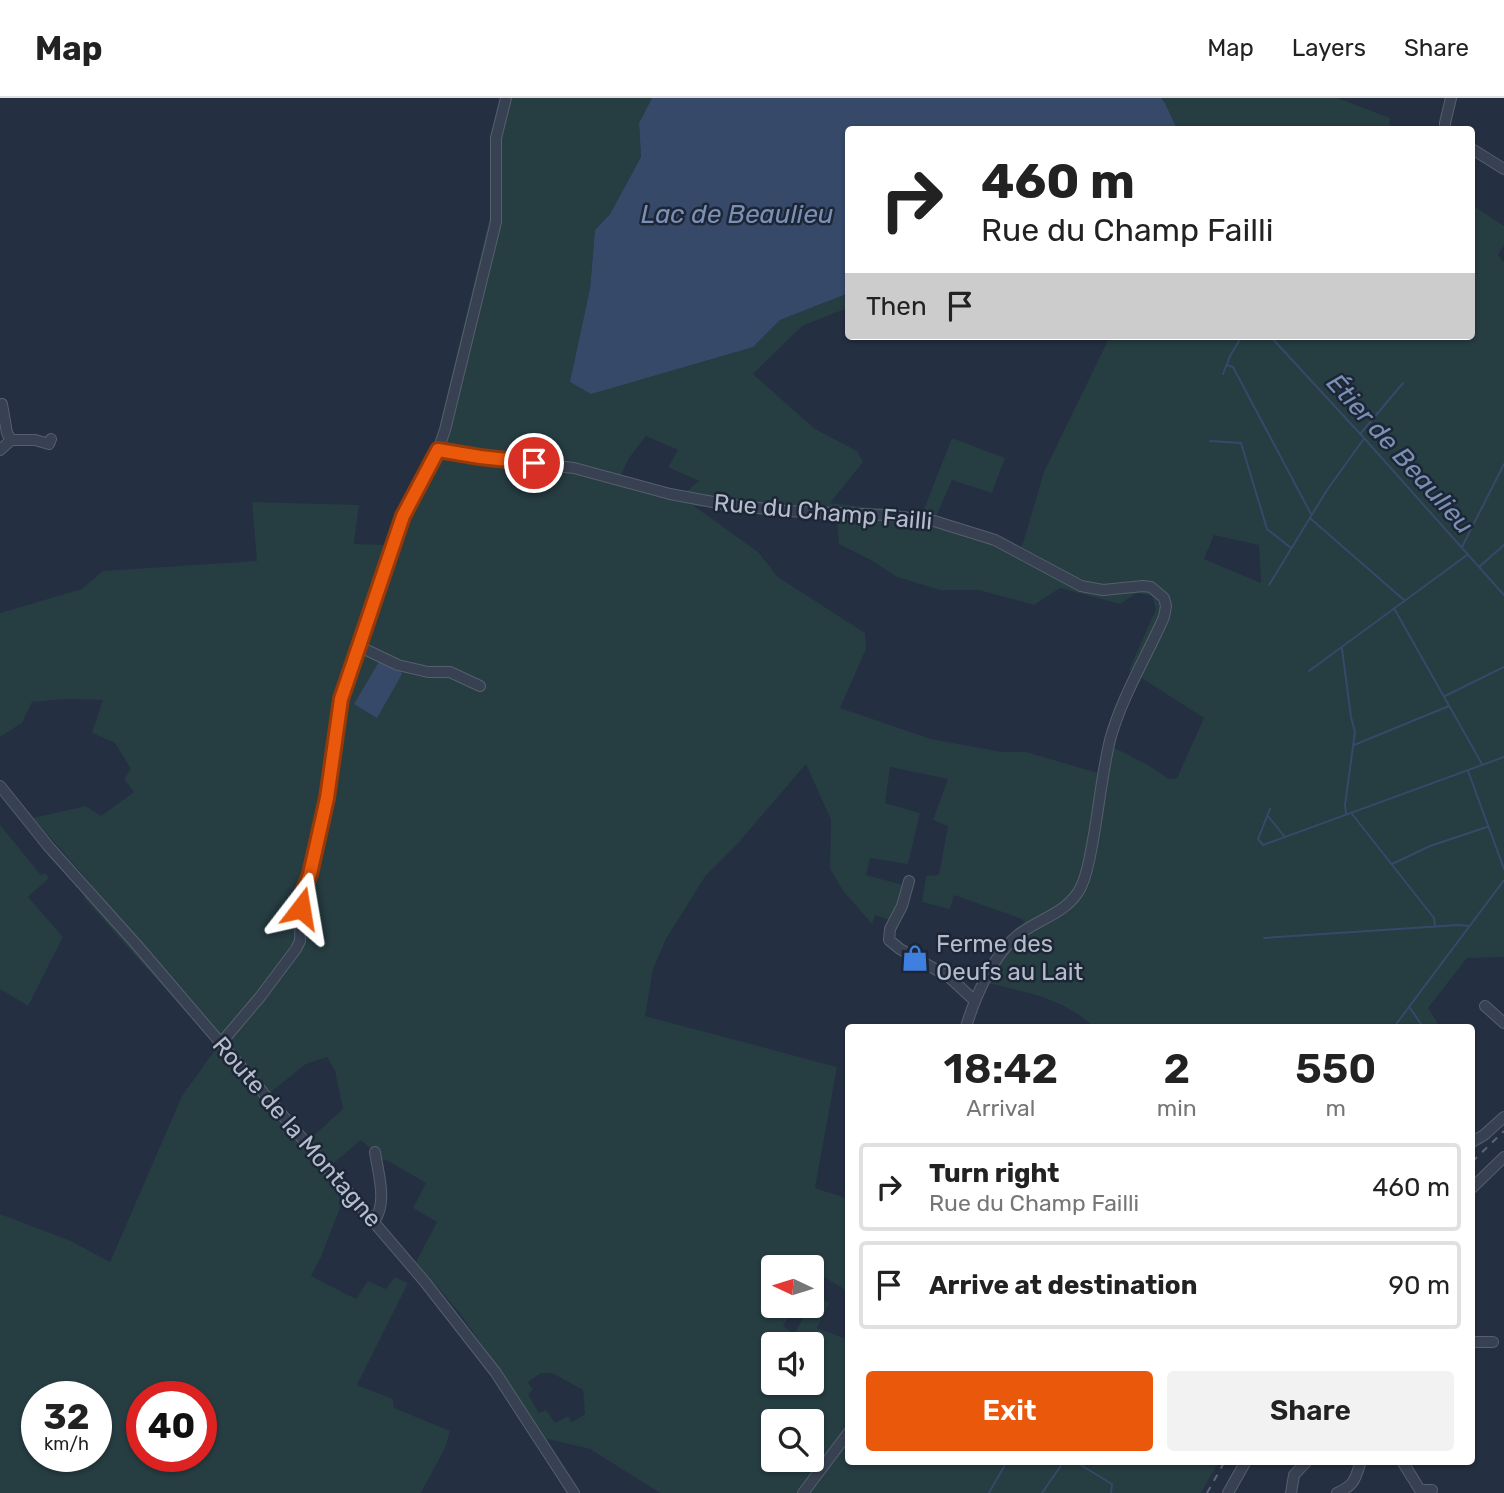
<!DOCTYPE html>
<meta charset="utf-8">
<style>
:root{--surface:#fff;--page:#f2f2f2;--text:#222;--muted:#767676;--line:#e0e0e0;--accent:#ea580c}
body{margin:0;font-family:Rubik,sans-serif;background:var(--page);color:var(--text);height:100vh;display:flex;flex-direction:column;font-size:26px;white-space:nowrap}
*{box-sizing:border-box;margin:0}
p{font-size:23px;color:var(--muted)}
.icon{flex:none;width:38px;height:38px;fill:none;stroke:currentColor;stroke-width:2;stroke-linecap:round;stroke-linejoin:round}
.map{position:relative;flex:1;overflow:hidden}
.side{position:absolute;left:845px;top:926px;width:630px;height:441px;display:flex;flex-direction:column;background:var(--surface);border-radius:7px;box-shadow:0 2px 5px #0004}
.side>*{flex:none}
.top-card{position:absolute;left:845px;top:28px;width:630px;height:214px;border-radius:7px;box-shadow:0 2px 5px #0004;background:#fff;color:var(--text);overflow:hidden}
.needle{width:46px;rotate:274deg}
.fabs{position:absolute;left:761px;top:1157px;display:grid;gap:14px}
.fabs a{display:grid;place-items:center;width:63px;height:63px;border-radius:7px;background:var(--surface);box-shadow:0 2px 5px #0004;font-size:35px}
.speed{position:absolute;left:21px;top:1283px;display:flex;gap:14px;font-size:35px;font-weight:700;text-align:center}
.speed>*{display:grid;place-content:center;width:91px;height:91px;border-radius:50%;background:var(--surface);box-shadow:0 2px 5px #0004;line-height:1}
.speed small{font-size:18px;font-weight:400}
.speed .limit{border:10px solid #d22;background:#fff;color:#111}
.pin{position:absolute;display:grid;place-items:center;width:60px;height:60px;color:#fff;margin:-30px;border:4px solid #fff;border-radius:50%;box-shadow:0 2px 7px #0007}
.me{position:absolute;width:77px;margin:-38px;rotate:14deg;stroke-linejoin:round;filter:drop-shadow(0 0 5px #0008)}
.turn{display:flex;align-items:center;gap:24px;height:147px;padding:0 21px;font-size:32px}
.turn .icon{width:91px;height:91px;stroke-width:2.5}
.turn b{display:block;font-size:49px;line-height:60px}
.then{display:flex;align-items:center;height:66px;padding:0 21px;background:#0003;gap:14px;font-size:26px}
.eta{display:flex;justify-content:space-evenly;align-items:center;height:119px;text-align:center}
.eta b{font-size:42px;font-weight:600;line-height:49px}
.button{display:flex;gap:14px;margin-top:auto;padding:14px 21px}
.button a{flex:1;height:80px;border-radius:7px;background:var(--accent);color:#fff;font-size:28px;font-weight:600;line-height:80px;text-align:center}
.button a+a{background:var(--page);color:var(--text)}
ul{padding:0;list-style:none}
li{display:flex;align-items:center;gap:21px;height:88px;margin:0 14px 10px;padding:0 7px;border:4px solid var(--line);border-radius:7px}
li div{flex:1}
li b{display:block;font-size:26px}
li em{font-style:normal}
header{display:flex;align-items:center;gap:42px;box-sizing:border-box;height:98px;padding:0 35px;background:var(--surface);border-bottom:2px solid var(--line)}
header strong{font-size:33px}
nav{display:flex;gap:38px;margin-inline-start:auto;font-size:24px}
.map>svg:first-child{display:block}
.green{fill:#263d42;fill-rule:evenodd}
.water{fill:#374969}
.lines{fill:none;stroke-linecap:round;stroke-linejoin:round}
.stream{stroke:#374969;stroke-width:2}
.minor-casing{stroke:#565f6e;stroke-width:12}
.minor{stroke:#384151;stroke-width:10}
.rail{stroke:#5a6578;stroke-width:2;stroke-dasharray:7 7;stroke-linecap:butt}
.route-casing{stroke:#983908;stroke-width:18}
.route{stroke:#ea580c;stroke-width:12}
.labels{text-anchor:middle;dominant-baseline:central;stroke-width:5;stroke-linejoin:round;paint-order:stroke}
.street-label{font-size:24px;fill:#b5bccb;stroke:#1d2636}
.poi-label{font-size:24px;fill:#b5bccb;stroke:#1d2636;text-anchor:start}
.water-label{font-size:26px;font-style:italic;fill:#7b90b4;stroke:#1d2636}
</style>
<header>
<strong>Map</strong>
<nav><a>Map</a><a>Layers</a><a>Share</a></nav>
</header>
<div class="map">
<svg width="1504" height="1395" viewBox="0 0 1504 1395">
<rect width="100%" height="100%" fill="#242f41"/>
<path class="green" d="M502,0H652L639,25L641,59L610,116L595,132L590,191L752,249L780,222L849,195V210L837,214L802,228L753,276L815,331L857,353L863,364L830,405L922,416L952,340L1005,360L992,395L952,382L932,428L984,444L1016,457L1023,445L1044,374L1110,238H1472V107L1504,128V147L1498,157L1504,164V859L1467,860L1428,910L1440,929H1094C1063,900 1028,895 989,885L997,870L1011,850L1030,833L1022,821L954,797L950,811L922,804L926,778L939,777L948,728L933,722L948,681L890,669L885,705L920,715L908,766L870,760L866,777L903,787L900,799L890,822L875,817L872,826L844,794L830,771L831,722L806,666L740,743L706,777L666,841L653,871L645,918L837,969L815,1090L849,1101V1194L819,1176L812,1183V1169H774V1208H795L783,1228L794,1236L816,1198L829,1205L817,1230L849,1242V1363H1219L1201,1395H660L590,1351L548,1341L533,1343L495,1285L504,1278L458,1213L416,1164L437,1124L413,1110L426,1085L386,1062H382L361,1042L331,1067L311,1040L343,1011L335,973L327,959L306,966L262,1001L345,1097L321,1159L311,1178L356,1201L368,1183L386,1191L395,1179L408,1185L357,1287L393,1301L394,1310L450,1333L445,1350L421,1395H0V1116L71,1143L110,1164L182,998L217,949L84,800L91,786L33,720L86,708L101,718L134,694L124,681L131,671L115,645L92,635L103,602L67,601L32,604L22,625L0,639V515L82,491L103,473L257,463L252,404L359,407L354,446L389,447L402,409L434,351L491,114L494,35ZM646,338L678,352L668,369L699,383L675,403L617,386L629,360ZM694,408L837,421L839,446L871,462L897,479L940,492H979L1034,507L1060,490L1120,506L1137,495L1152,498L1156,511L1129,572L1204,620L1177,680L1169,681L1148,667L1105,645L1098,675L1026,654H1002L931,641L840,610L866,551L865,535L778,479L758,454ZM1214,437L1259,447L1261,485L1204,461ZM774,1246H812V1284H774ZM541,1275H552L583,1292L585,1316L572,1324L568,1318L555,1325L546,1312L539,1315L528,1296L533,1292L528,1284ZM37,1298H96V1358H37ZM142,1298H201V1358H142ZM774,1323H812V1362H774Z
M1161,0H1337L1390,20L1389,31H1177L1165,5Z
M0,727L41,777L45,775L49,780L28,799L63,839L28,908L0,891Z"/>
<path class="water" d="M652,0H1161L1165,5L1177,31L849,32V195L780,222L753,249L591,296L570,284L590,191L595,132L610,116L641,59L639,25Z
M380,562L399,572L402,576L377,620L354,606Z"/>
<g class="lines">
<path class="stream" d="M1270,238L1364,340L1504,497
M1227,267L1233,269L1311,416
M1223,276L1230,258L1242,238
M1361,335L1403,285
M1210,343L1241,345L1267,431L1291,450
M1311,421L1404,502
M1462,449L1504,366
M1479,469L1504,447
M1269,487L1327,392L1363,342
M1395,512L1482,666
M1342,551L1351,619L1355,634L1345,707L1346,715
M1309,573L1467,457
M1445,598L1504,569
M1354,647L1449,608
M1468,673L1504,771
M1270,711L1258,741L1263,747L1504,659
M1352,716L1434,820L1435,828
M1268,718L1284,738
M1392,766L1430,748L1487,729
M1264,840L1458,827L1469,828
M1410,910L1423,929
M1394,929L1504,782
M1074,1363L1112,1386L1111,1395
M989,1395L1007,1363
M1042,1395L1064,1363"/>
<defs>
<path id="minor" d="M1445,32V25L1451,0
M1472,51L1504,71
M2,306L7,335L11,342
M0,352L11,342H35L49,346L51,341
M438,352L480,359L574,370L670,396L724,406L785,413L886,417L934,423L995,442L1081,488L1103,492L1143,488L1151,489L1164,500L1166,508L1164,519C1146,560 1122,598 1110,642C1102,675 1099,709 1093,742C1090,758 1088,774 1081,789C1068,815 1040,820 1018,837C993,857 975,899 966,929
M358,548L398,567L428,574H450L480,588
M0,688L49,749L136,846L425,1184L496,1275L574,1395
M909,783L902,808L890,831L889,842L900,851L949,879L975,903
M1485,908L1504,925
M221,945L260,899L296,851L300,843L301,810L304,791L310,776L327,700L341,602L403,418L438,352L445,332L457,283L496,124V40L506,0
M1472,1044L1484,1037L1504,1019
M1472,1090L1504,1059
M374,1123C388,1105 378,1075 375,1054
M1472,1244H1493
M1402,1363L1420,1392H1432
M803,1395L849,1334
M1228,1395L1246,1363
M1291,1395L1294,1377L1307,1363
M1337,1395C1355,1387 1355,1381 1361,1363"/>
</defs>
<use href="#minor" class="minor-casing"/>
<use href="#minor" class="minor"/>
<path class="rail" d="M1472,1064L1504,1033
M1207,1395L1225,1363"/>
</g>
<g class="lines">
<defs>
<path id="route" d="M301,810L304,791L310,776L327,700L341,601L403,418L438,352L480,359L534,365"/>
</defs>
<use href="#route" class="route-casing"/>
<use href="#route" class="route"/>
</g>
<defs>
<symbol id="shop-bare" viewBox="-9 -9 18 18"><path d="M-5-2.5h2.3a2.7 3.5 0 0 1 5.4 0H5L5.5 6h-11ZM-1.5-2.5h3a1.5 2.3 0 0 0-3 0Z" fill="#3f7fe0" stroke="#1d2636" stroke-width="2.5" paint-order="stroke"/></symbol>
</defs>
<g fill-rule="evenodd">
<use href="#shop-bare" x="896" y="841" width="38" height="38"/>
</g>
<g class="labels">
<g class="street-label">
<text transform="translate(823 414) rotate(5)">Rue du Champ Failli</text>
<text transform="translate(297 1034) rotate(49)">Route de la Montagne</text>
</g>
<g class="poi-label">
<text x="936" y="846">Ferme des<tspan x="936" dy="28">Oeufs au Lait</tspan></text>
</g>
<g class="water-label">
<text x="737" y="116">Lac de Beaulieu</text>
<text transform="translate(1400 356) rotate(48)">Étier de Beaulieu</text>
</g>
</g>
</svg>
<div class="fabs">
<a><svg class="needle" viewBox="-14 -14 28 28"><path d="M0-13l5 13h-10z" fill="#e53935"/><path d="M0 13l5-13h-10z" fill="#767676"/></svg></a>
<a><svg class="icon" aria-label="sound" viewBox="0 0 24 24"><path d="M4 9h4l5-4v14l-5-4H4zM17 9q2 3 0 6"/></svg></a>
<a><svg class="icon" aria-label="search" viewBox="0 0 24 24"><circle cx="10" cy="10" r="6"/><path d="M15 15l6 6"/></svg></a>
</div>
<div class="speed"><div>32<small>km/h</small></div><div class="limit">40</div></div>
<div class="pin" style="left:534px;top:365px;background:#d93025"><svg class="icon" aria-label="arrive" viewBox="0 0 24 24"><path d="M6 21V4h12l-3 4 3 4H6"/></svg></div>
<svg class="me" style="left:301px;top:810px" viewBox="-20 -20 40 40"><path d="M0-17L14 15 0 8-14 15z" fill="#ea580c" stroke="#fff" stroke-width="4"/></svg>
<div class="top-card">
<div class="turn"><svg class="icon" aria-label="right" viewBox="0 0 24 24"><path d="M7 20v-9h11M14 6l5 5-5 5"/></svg><div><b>460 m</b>Rue du Champ Failli</div></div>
<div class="then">Then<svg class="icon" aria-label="arrive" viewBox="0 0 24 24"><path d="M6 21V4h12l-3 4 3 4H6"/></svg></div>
</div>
<section class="side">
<div class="eta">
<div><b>18:42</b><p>Arrival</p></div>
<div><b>2</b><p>min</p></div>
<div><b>550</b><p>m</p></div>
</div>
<ul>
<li><svg class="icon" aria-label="right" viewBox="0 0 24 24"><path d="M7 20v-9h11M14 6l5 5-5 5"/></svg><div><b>Turn right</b><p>Rue du Champ Failli</p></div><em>460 m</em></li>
<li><svg class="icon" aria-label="arrive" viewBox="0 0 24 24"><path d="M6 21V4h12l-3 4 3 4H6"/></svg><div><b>Arrive at destination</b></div><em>90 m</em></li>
</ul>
<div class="button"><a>Exit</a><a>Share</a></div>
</section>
</div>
